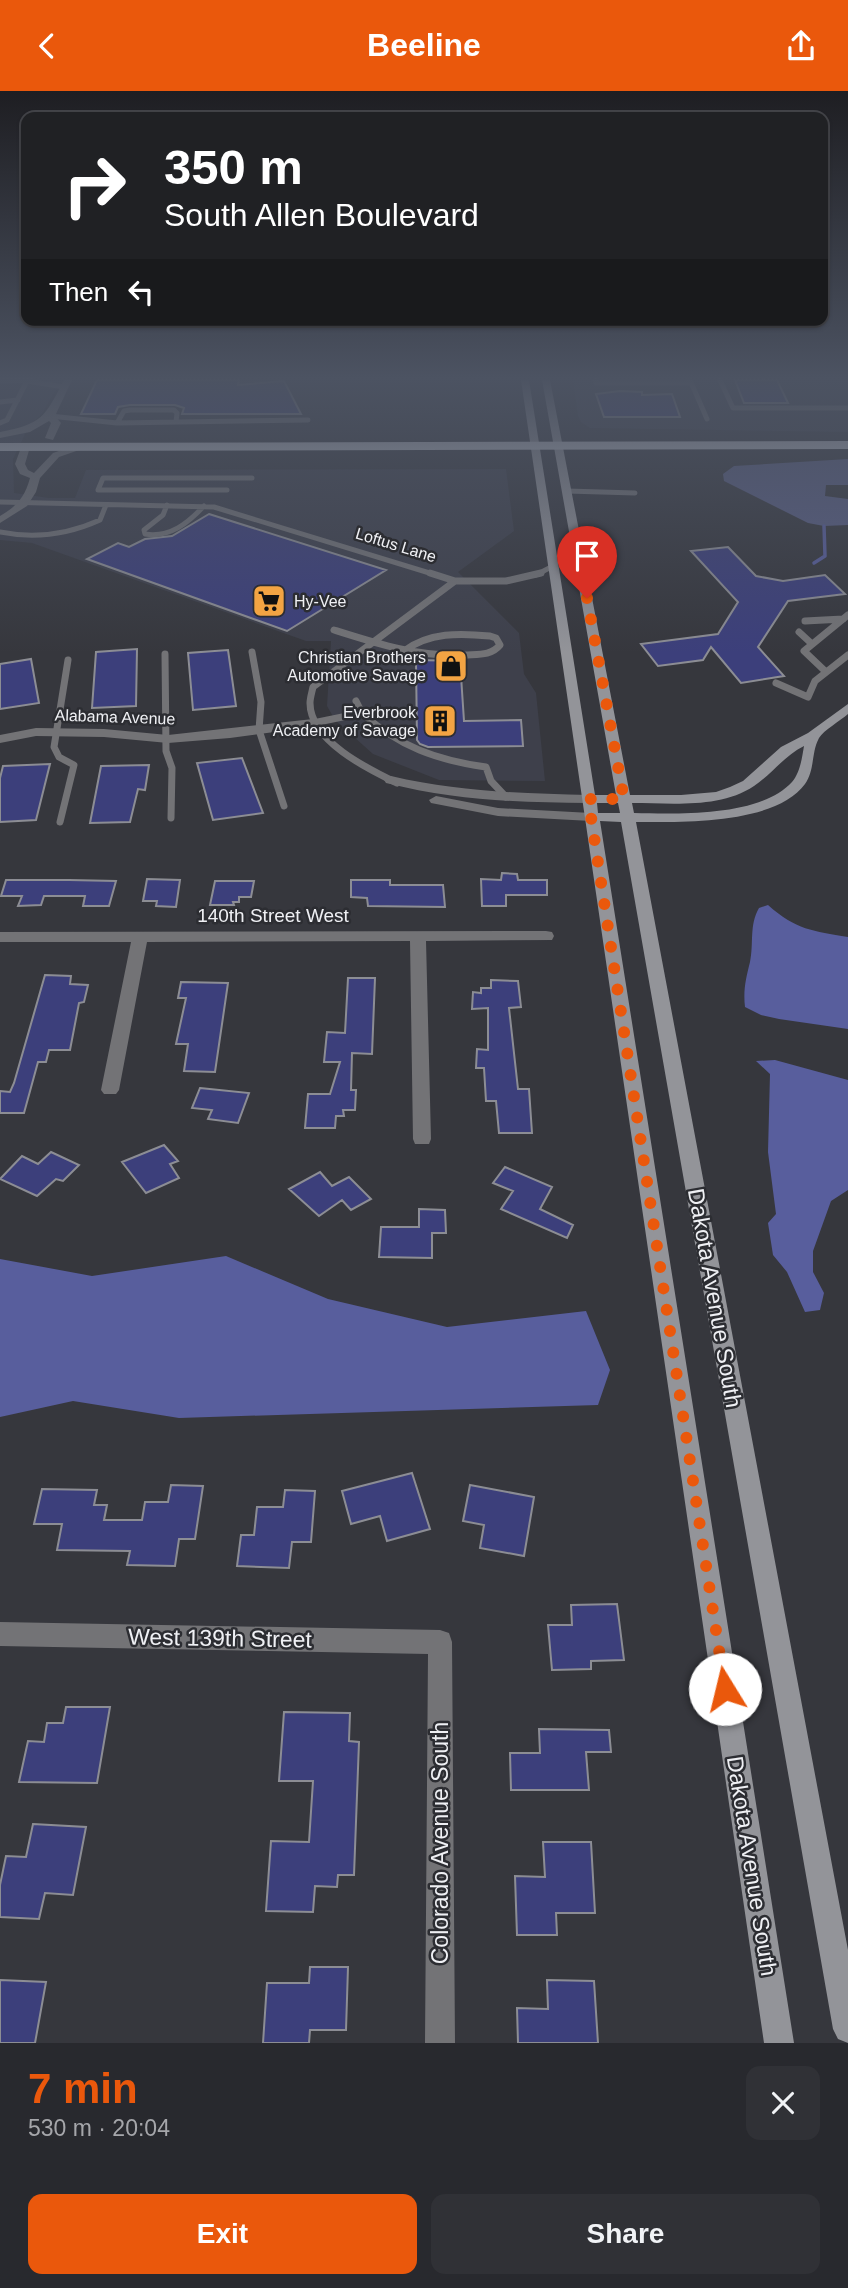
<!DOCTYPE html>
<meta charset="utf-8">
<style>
:root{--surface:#28292e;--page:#303136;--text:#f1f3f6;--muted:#a5a6aa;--line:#44454a;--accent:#ea580c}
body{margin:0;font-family:Helvetica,sans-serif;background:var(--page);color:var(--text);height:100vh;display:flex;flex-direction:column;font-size:26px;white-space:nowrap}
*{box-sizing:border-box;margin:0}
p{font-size:23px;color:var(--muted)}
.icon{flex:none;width:38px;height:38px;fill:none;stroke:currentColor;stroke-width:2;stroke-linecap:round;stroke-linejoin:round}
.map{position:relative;height:1952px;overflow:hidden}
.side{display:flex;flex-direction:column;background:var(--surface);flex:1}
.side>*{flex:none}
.top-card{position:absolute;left:21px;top:21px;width:807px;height:214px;border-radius:14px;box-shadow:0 2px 5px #0004,0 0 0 2px var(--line);background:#202124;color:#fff;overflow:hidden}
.pin{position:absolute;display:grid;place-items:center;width:60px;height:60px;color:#fff;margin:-72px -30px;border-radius:50% 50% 50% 0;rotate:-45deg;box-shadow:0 0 7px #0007}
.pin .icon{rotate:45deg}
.me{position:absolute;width:77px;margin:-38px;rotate:351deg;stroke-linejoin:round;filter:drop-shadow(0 0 5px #0008)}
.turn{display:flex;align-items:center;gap:24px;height:147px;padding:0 28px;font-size:32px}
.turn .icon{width:91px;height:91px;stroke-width:2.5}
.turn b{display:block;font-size:49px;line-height:60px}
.then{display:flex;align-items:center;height:66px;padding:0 28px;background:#0003;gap:14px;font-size:26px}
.round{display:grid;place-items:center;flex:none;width:74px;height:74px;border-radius:14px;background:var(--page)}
.head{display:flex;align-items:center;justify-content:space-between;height:119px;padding:0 28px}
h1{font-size:42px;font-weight:800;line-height:52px;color:var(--accent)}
.cta{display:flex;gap:14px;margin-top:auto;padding:14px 28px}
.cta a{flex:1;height:80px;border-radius:14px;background:var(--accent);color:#fff;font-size:28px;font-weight:800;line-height:80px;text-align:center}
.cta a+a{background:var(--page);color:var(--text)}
header{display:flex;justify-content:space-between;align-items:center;height:91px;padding:0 28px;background:var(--accent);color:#fff;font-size:32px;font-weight:800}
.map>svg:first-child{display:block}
.built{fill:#3e404b}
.green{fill:#595e84}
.water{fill:#585e9d}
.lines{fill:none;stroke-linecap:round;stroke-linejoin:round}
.stream{stroke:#585e9d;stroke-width:3.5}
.building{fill:#3c3f7b;stroke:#8c8d94;stroke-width:2}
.lane-far1{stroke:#737376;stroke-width:5}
.lane{stroke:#737376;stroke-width:7}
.street{fill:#737376;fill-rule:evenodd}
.secondary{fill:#939499;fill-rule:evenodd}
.highway{fill:#c3c5cc;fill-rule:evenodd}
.route{stroke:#ea580c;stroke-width:12;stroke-dasharray:0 21.6}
.labels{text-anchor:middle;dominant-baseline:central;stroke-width:5;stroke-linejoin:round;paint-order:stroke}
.far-street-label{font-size:16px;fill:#eff0f4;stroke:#2c2d32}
.far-poi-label{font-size:16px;fill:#eff0f4;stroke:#2c2d32;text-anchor:end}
.street-label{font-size:19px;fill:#eff0f4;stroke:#2c2d32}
.near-street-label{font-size:23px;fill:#eff0f4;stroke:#2c2d32}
</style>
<header><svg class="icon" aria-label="back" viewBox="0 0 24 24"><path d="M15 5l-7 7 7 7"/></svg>Beeline<svg class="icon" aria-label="share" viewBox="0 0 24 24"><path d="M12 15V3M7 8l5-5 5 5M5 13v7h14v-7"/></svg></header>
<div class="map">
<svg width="848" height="1952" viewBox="0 0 848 1952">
<rect width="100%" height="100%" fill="#36373d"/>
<path class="built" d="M0,289H61L42,323L29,335L13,368L14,402L49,407H75L86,379L506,378L514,440L458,481L519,542L524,583L536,602L545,690L439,689L373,663L335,629L327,615L331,550H306L32,452L0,449Z
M573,289H848V341L590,337L581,331L578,325Z"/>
<path class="green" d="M848,368V394H826L825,405L848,408V434L824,435L808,432L724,390L723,383L734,375Z"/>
<path class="water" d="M768,814C796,839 813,840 848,846V938L779,928L761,924L745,916C743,899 746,887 750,871C754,852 749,834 759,817Z
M775,969L848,989V1099L831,1110L813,1160V1181L824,1202L820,1219L805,1221L787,1181L773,1164L768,1132L776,1123L768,1061L770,983L756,970Z
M226,1165L328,1208L447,1236L586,1220L610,1279L598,1314L179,1327L73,1310L0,1326V1168L92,1185Z"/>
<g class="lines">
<path class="stream" d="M814,472L825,465L824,435"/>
</g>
<path class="building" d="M97,289H239L238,294L284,290L301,323H182L184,317L175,314H130L118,316L115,323H81Z
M735,289H777L788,312H744Z
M620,300L642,301V304L672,303L680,326H604L596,303Z
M209,423L386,479L287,540L87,468L118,452L129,456L145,448L172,445Z
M728,456L756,485L783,490L825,484L845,503L788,510L758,556L784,585L741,592L711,556L703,569L658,575L641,553L718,543L738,511L691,460Z
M137,558L136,615L92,617L96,561Z
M228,559L236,615L193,619L188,562Z
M31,568L39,612L0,618V573Z
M416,569L460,570L464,630L521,629L523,655L428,656L420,653L417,649Z
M242,667L263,722L213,729L197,672Z
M50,673L36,729L0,731V687L3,675Z
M149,674L145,699L138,698L130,731L90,732L101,675Z
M502,782L517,783L518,789H547V804H506V815H482L481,788L501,789Z
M147,788L180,789L176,816L156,815L157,810H143Z
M6,789H69L116,790L109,815H83L85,805H44L41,814L18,815L22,805H1Z
M351,789H390V794H443L445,816L368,815L367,807L351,806Z
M215,790H254L251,806H239V811H233L234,814H210Z
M45,884L71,885L70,893L88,894L84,911L79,912L70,959H49L46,971H38L24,1022H0V1000L10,1001L14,992Z
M348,887H375L372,963L352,962L351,999H356L355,1019H343L344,1025H336L335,1037H305L308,1003H330L340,971H324L327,941L345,942Z
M491,889L518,890L521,916L509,917L518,998H529L532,1042H499L496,1010H486L484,977H476L477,958L488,959V917L472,918L473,901L481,902V897H491Z
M181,891L228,892L215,981L184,980L188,953H176L186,907H178Z
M200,997L249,1002L238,1032L208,1028L212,1019L192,1017Z
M164,1054L178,1070L170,1073L179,1087L146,1102L122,1071Z
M51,1061L79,1074L63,1090L56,1088L37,1105L0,1088L22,1065L38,1073Z
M505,1076L552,1096L540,1118L573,1134L567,1147L501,1118L513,1100L493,1092Z
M320,1081L332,1095L349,1086L371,1108L351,1119L342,1109L319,1125L289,1098Z
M419,1118L445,1119L446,1142H432V1167L379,1166L381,1136H419Z
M412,1382L430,1438L387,1450L380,1425L351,1433L342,1400Z
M171,1394L203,1395L195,1448H179L175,1475L127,1474L130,1460L57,1459L62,1433H34L42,1398L97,1399L94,1414H107L104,1429H142L145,1411H168Z
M470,1394L534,1406L524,1465L480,1457L484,1434L463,1430Z
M285,1399L315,1400L311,1451H292L289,1477L237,1475L241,1444H254L257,1416H283Z
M617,1513L624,1569L591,1570V1578L552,1579L548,1534H572L571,1514Z
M66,1616H110L97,1692L19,1691L28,1650L44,1651L47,1632H63Z
M284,1621L350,1622L349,1650L359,1651L354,1784H338L337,1796L315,1795L313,1821L266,1820L271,1750L309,1751L313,1690H279Z
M539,1638L609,1639L611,1661H586L589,1699H511L510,1662H540Z
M33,1733L86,1736L73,1804L45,1802L39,1828L0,1826V1794L6,1765L26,1766Z
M543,1751H591L595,1822H556L557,1844H517L515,1785L545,1786Z
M310,1876H348L346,1939H310L309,1952H263L267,1892H309Z
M0,1889L46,1891L35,1952H0Z
M547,1889L594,1890L598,1952H518L517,1917L548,1918Z"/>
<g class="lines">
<path class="lane-far1" d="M595,289L596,292H691
M690,289L707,328
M720,289L733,317H848
M0,290L31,289
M27,290L64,296
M0,311L18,309
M50,325L117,332L308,329
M0,332L7,329L27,290
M117,332L124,320L130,319H174L177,322L176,331
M227,399H98L103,387H252
M567,400L635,402
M0,411L214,416L436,484
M167,414L163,424L144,439L145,443C170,447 188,432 204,415
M0,441C35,448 67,444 100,429L106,414
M536,484L553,475"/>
<path class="lane" d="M455,490H506L541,482
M805,530L843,528
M334,539C378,553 418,566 464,564C478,563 491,565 500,554L496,547L490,545C460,542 429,541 404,560
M799,541L812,553
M252,561L261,611L259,639L284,715
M165,563L166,660L172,677L171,727
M825,580L804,560L848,524
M776,592L808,606L815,590L848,564
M362,622C399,656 437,669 486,676L491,690L506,706
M313,632L362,622L356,610
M397,692C368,678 310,650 310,612C310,607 312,601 313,596L455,490L430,482
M60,731L74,674L59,666L54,656L68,569"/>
<path class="street" d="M64,289H72L55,325L61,332L53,349L45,347L51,332L49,330L30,341L0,347V341C42,333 45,326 64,289Z
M79,353L82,354V358L59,366L40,387L36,401L27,415L0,432V425C16,416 25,406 30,387L20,383L15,373L22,354L30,356L25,373L28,379L34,382L53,362Z
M313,628L318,629V635L230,647L168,652L104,646L36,645L0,652V644L36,637L104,638L168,644Z
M391,685C459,701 519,702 589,704L596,708L589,712C516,711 458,710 386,692L384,689Z
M436,705L498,717L591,722L598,726L591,730L498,725L431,712L429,709Z
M546,840L552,841L554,845L552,849L426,850L431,1048L429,1053H415L413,1048L410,850L147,851L119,999L116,1003H104L101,999L131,851H0V841Z
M0,1531L440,1539L449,1542L452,1551L455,1952H425L428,1563L0,1555Z"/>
<path class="secondary" d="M521,289H529L595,704H616L542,289H550L630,704H681L716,701L730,696L743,690L781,656L808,642L848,613V623C840,630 824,639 819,647C811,662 815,679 805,693C775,734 681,731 636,731L848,1859V1952L838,1948L833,1938L621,731L600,730L794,1952H764ZM804,655C802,667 800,682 792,691C760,726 678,723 634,722L632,712C670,712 720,718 754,695C772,683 784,665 804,655ZM597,712H618L620,722H598Z"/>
<path class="highway" d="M848,350V358L0,360V352Z"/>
</g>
<linearGradient id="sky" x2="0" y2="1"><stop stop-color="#1e1e22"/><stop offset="0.51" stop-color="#4c5362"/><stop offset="1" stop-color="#4c5362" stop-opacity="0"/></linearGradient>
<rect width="848" height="562" fill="url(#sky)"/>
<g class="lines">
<path class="route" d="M587,507L624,708H589L591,726L725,1598"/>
</g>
<defs>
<symbol id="supermarket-square" viewBox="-11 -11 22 22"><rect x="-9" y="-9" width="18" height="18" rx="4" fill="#f3a443" stroke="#2c2d32"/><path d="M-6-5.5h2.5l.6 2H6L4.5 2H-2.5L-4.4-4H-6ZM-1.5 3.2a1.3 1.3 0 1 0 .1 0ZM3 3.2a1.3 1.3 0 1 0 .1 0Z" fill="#111"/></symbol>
<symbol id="shop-square" viewBox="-11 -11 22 22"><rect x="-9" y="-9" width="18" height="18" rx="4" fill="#f3a443" stroke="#2c2d32"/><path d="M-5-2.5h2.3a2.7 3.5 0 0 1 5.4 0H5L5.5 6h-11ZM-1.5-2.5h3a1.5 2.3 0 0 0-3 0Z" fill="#111"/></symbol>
<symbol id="building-square" viewBox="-11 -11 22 22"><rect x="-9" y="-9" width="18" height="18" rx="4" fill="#f3a443" stroke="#2c2d32"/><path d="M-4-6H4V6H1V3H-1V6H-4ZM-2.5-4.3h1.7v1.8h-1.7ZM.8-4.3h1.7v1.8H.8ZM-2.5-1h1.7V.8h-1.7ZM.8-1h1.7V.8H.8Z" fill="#111"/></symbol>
</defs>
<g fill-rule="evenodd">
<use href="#supermarket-square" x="250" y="491" width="38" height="38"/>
<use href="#shop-square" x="432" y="556" width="38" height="38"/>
<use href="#building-square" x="421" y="611" width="38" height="38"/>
</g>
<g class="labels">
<g class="far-street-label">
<text transform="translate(396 454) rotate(17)">Loftus Lane</text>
<text transform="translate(115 626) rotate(2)">Alabama Avenue</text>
</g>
<g class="far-poi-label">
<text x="294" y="510" text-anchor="start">Hy-Vee</text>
<text x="426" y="566">Christian Brothers<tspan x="426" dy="18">Automotive Savage</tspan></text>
<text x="416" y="621">Everbrook<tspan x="416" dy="18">Academy of Savage</tspan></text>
</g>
<g class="street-label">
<text x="273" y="824">140th Street West</text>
</g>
<g class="near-street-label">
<text transform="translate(715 1207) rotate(80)">Dakota Avenue South</text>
<text transform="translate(220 1547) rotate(1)">West 139th Street</text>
<text transform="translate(440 1752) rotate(-90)">Colorado Avenue South</text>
<text transform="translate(752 1775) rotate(81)">Dakota Avenue South</text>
</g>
</g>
</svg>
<div class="pin" style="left:587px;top:507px;background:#d93025"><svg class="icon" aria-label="arrive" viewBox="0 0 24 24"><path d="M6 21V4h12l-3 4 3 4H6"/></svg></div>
<svg class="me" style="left:725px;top:1598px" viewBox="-20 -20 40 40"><circle r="19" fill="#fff"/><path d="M0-13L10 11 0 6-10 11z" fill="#ea580c"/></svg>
<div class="top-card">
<div class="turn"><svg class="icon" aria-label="right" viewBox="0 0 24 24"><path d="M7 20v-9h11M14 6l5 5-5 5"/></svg><div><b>350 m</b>South Allen Boulevard</div></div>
<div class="then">Then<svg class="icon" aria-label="left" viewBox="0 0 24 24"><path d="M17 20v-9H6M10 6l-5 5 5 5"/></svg></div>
</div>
</div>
<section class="side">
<div class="head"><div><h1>7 min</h1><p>530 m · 20:04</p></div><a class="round"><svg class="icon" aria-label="close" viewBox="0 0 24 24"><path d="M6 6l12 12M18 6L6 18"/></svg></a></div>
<div class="cta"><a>Exit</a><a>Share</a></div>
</section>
